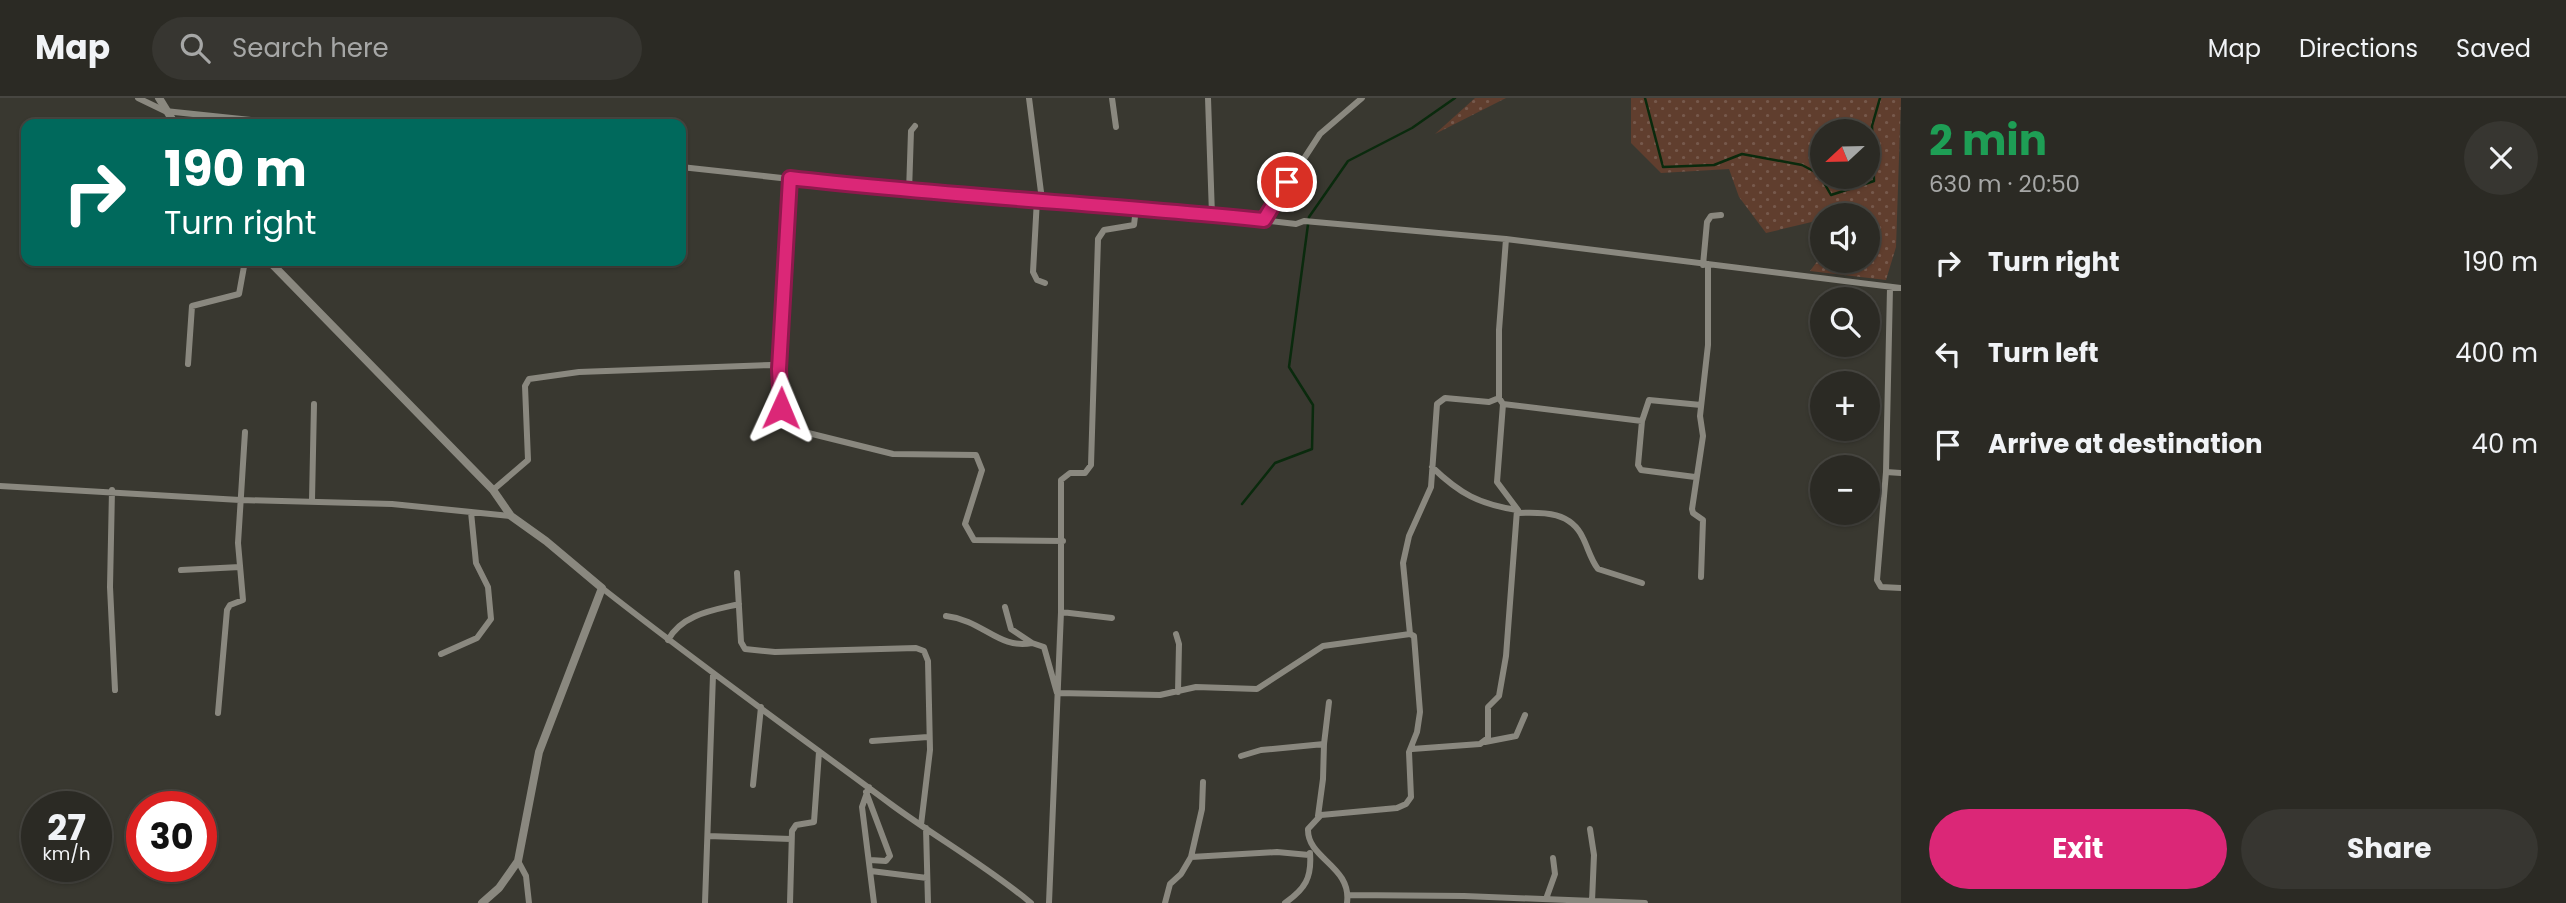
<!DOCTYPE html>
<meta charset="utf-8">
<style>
:root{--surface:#2b2a24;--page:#373631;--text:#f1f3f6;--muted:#a6a7a6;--line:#474641;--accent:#db2777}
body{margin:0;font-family:Poppins,sans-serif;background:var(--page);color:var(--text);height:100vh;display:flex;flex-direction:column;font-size:26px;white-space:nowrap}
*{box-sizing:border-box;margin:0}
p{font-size:23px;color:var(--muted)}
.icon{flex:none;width:38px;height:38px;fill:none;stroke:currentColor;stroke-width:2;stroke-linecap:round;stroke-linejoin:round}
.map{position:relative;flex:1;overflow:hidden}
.drawer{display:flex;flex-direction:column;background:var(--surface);width:665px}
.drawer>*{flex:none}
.top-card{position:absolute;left:21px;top:21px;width:665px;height:147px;border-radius:14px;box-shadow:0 2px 5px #0004,0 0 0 2px var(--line);background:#00695c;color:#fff;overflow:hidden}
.needle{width:46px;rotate:248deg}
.buttons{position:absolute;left:1810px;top:21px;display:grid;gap:14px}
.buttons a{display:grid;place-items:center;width:70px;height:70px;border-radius:50%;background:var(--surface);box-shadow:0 2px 5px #0004,0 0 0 2px var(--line);font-size:35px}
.speed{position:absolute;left:21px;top:693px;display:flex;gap:14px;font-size:35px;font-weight:700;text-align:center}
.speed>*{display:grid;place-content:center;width:91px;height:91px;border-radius:50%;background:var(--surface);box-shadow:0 2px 5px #0004,0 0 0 2px var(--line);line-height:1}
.speed small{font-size:18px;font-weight:400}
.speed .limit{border:10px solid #d22;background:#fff;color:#111}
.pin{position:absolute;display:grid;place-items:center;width:60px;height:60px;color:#fff;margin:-30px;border:4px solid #fff;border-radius:50%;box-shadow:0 2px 7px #0007}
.me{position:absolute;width:77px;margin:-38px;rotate:1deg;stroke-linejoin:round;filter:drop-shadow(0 0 5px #0008)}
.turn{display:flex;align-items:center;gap:24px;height:147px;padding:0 28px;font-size:32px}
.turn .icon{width:91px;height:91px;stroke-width:2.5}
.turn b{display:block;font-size:49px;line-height:60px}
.round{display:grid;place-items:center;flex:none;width:74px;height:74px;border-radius:37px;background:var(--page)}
.overview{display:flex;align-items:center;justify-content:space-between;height:119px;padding:0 28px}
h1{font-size:42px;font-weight:700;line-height:52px;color:#1e9e55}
.button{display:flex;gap:14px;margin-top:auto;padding:14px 28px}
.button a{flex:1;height:80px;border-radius:42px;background:var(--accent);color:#fff;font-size:28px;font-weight:700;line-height:80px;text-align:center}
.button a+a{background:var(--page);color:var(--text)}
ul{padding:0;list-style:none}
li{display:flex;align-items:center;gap:21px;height:91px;padding:0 28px}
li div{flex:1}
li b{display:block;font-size:26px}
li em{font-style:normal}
header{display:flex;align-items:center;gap:42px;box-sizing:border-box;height:98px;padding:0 35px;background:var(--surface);border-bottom:2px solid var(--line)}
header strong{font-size:33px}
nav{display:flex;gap:38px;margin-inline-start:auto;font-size:24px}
.search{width:490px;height:63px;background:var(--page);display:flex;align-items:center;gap:18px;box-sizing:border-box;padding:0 24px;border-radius:38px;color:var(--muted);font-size:26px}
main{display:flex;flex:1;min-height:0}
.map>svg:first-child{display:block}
.green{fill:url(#green-dots);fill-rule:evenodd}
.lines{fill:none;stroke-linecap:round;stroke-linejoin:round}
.stream{stroke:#0a2a0d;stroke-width:2.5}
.minor{stroke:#8a887f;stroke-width:6}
.tertiary{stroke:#8a887f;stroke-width:8}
.route-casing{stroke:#8e194d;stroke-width:18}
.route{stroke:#db2777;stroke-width:12}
</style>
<header>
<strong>Map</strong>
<div class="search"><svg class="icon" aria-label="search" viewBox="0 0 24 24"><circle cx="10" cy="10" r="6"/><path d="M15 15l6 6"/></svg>Search here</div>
<nav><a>Map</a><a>Directions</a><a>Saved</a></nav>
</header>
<main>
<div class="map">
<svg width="1901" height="805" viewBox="0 0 1901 805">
<defs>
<pattern id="green-dots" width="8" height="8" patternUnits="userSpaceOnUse" patternTransform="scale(1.75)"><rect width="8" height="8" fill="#603e2e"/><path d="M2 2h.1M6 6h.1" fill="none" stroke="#76594c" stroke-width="1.8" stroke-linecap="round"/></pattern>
</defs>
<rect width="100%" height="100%" fill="#393830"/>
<path class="green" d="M1475,0H1506L1435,36Z
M1631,0H1901L1896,149L1886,182L1810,173L1822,157V163H1867V117H1822V127L1820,122L1766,135L1739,99L1729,71L1661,75L1631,45ZM1822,33H1867V79H1822Z"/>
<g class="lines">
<path class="stream" d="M1645,0L1663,69L1714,67L1742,56L1802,67L1819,76L1831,97L1874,83L1872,28L1880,0
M1242,406L1275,365L1312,351L1313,307L1289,269L1309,119L1348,63L1412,30L1455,0"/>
<path class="minor" d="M138,0L165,13L288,26
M1029,0L1042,102
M1112,0L1116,29
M1208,0L1212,117
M681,69L909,94L1184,113L1296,126L1304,123L1506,141L1901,190
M909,94L911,33L915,28
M1037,101L1033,174L1037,182L1045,185
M1264,122L1320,36L1362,0
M1703,167L1707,124L1711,118L1721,117
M1890,190L1886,374L1877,482L1881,489L1901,490
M188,266L192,208L239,196L245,163
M779,271L790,81
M1499,300V232L1506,141
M1503,306L1497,384L1518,412
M1432,369C1460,396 1479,406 1517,412L1519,415C1545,414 1571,414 1583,440C1588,450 1591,462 1598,471L1642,485
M1886,374L1901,375
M1695,379L1641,372L1638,367L1642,323L1649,302L1701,307
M0,388L240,402L392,406L511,418
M112,392L110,489L115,592
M493,392L528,362L525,288L529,281L579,274L771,267L781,274L780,321L788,330L893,356L976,357L982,372L965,426L974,442L1063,443
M312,402L314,306
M181,472L240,469
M737,475L741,544L745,551L775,554L916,550L924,553L928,563L930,652L921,727
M1701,479L1703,422L1693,415L1692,411L1703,338L1700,318L1708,247V166
M602,490C697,565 795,635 892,707C937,740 988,769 1031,805
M1005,509L1011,531L1032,545L1044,549L1057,595L1160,597L1196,589L1257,591L1323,548L1410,536
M1061,514L1112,520
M946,518C983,522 999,552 1032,545
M1176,536L1179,546L1178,594
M668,542C682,516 714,512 739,506
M441,556L477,540L491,521L488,489L476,465L471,414
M218,615L227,512L230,507L243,502L238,445L245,334
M872,643L928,639
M1485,644L1516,638L1525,617
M1324,646L1329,604
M1412,651L1480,646L1488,640V609L1499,598L1506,558L1517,412
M1241,658L1261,652L1324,646L1323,681L1318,718
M753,687L761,609
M869,689L862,709L874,805
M866,694L890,758L886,763L870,762
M926,730L928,805
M1590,731L1594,757L1592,803
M708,738L791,741
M1191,759L1202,711L1203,684
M518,763L526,778L529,805
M871,773L927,780
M1348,797L1464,798L1645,805
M1546,801L1555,776L1553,760
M705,805L713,577
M790,805L792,733L796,727L814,724L819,654
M1049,805L1061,514V382L1070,375H1085L1091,367L1098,141L1104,132L1134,127L1136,110
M1165,805L1170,786L1181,776L1191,759L1277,754L1309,757
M1285,805C1305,791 1312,780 1310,755
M1347,805C1352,768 1307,761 1308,731L1321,717L1397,710L1406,706L1411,699L1409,654L1417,634L1420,614L1414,538L1410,536L1403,465L1409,438L1431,389L1437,306L1445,300L1489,304L1499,300L1503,306L1642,323"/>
<path class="tertiary" d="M159,0L175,26
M269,163L493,392L511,418L546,443L602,490L539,654L518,763L499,790L482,805"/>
</g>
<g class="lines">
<defs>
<path id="route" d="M781,310L779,271L790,80C947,98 1106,106 1264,122L1287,84"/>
</defs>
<use href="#route" class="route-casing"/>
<use href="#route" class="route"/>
</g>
</svg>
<div class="buttons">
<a><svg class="needle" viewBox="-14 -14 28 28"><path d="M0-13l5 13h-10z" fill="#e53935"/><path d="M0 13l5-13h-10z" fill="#a6a7a6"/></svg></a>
<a><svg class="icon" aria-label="sound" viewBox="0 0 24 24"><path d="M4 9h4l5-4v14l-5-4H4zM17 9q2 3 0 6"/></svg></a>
<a><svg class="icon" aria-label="search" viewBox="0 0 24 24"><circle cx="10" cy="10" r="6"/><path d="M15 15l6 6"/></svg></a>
<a>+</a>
<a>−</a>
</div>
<div class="speed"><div>27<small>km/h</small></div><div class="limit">30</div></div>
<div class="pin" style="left:1287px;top:84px;background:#d93025"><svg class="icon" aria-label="arrive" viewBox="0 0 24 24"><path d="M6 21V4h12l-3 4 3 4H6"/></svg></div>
<svg class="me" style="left:781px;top:310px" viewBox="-20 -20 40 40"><path d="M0-17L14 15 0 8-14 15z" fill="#db2777" stroke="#fff" stroke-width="4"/></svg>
<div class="top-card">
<div class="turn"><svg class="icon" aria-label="right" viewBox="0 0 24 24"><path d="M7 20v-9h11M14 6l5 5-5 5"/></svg><div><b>190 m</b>Turn right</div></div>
</div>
</div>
<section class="drawer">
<div class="overview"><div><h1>2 min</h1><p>630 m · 20:50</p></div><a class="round"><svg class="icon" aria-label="close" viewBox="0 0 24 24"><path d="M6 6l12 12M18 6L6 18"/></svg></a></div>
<ul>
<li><svg class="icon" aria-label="right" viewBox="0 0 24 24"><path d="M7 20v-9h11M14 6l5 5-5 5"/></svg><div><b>Turn right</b></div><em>190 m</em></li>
<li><svg class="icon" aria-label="left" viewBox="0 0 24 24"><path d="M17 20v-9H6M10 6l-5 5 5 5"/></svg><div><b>Turn left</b></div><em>400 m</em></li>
<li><svg class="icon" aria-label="arrive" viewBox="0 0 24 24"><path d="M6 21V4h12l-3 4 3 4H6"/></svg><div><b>Arrive at destination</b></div><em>40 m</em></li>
</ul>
<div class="button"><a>Exit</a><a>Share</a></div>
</section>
</main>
